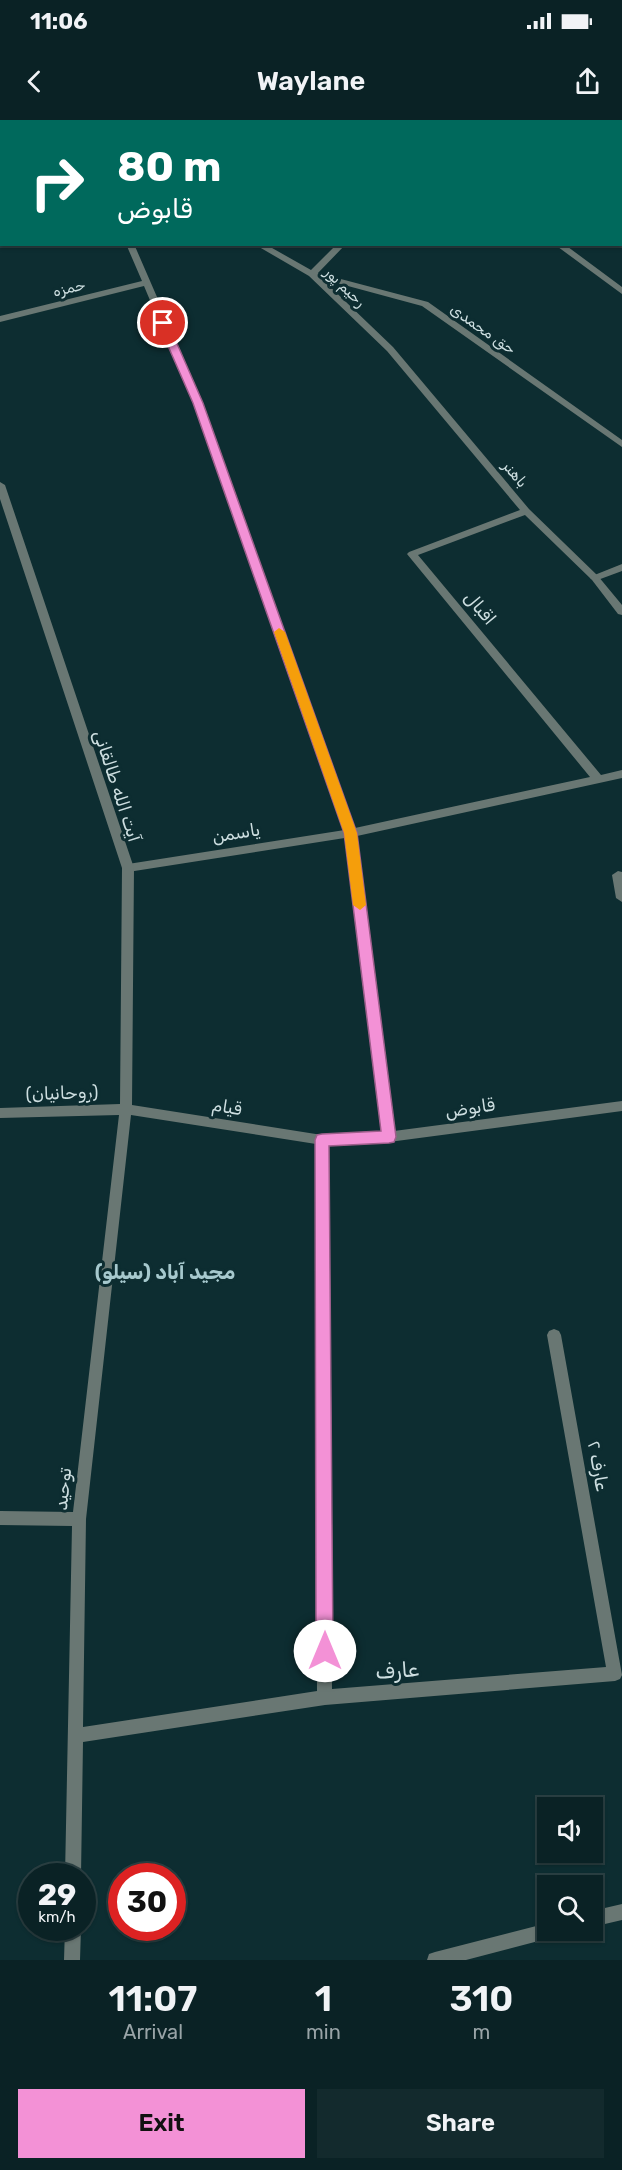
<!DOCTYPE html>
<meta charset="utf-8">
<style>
:root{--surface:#0a2225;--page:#132a2d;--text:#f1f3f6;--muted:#99a4a7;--line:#2a3f42;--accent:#f391d6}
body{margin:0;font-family:Rubik,Cairo,sans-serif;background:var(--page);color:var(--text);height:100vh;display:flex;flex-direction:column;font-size:22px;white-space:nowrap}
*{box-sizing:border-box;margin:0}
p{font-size:20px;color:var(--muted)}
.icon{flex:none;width:33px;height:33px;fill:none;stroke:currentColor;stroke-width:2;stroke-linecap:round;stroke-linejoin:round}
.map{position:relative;height:1840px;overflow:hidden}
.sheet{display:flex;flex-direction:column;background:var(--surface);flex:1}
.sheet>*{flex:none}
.guide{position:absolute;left:0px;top:0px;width:622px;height:126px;box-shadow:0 2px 4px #0004,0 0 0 2px var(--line);background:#00695c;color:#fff;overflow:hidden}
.controls{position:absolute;left:537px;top:1677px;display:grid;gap:12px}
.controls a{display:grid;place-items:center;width:66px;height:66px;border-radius:0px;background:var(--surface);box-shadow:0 2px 4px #0004,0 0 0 2px var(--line);font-size:30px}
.speed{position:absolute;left:18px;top:1743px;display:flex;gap:12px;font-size:30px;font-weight:700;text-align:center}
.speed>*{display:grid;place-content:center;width:78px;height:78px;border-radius:50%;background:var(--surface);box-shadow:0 2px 4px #0004,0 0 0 2px var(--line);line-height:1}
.speed small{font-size:15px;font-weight:400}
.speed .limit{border:9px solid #d22;background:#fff;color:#111}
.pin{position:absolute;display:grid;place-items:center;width:51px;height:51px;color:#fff;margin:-26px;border:3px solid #fff;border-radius:50%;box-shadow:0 2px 6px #0007}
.me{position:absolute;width:66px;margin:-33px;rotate:0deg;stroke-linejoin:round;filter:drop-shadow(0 0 4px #0008)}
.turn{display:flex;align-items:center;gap:21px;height:126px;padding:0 18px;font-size:27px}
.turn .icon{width:78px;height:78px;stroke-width:2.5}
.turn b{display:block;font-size:42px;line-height:51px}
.eta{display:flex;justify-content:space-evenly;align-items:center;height:102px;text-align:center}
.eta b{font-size:36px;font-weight:600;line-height:42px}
.button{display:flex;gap:12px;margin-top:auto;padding:12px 18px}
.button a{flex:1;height:69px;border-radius:0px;background:var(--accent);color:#111;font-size:24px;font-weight:600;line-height:69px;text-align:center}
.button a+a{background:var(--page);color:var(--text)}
.status{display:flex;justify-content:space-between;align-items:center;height:42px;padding:0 30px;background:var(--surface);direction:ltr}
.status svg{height:16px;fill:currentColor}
header{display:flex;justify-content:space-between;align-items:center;height:78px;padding:0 18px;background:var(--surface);font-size:27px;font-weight:600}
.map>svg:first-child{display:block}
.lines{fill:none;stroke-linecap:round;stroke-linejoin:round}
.lane{fill:#697773;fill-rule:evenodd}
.street{fill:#697773;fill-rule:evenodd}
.route{fill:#f391d6;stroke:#9e5e8b;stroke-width:1.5}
.slow{fill:#f59e0b}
.labels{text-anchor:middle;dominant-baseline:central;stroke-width:6;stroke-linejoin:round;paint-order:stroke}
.far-street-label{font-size:15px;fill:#cddee0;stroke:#0d2d31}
.street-label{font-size:18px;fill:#cddee0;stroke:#0d2d31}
.neighbourhood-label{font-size:20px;font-weight:bold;fill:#a6c8cd;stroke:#0d2d31}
.near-street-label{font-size:21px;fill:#cddee0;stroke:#0d2d31}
</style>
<div class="status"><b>11:06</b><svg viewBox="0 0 49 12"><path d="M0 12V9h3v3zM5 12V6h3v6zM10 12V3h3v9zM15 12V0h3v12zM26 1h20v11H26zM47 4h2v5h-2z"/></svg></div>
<header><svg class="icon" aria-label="back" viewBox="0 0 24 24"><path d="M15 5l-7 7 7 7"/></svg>Waylane<svg class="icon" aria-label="share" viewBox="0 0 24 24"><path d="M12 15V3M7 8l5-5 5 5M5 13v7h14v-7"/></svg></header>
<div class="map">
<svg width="622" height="1840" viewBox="0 0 622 1840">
<rect width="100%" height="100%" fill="#0d2d31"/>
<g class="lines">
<path class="lane" d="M622,444V451L595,461L590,458L592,456Z
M351,709L357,713L351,717L128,752L122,748L128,744Z"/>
<path class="street" d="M74,0H82V2H74Z
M212,0H220L221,2H213Z
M332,0H345L329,2Z
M383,0H391L393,2H384Z
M411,0H419L409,2Z
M600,0H609L598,2Z
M126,124H134L203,283L355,708L590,657L407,434L409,432L520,390L387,231L309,156L254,124H265L311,150L337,124H346L318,153L428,182L622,320V327L422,186L322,159L393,227L529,389L598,456L622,485V495L618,494L592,460L525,395L418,435L601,655L622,650V658L357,716L394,1011L622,981V991L389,1022L328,1025L332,1569L606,1547L547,1215L549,1211L554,1209L559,1211L561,1215L622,1555L620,1559L615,1561L325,1585L83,1622L81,1756H65L72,1406L0,1405V1391L73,1392L119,995L0,998V988L120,984L122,748L0,379V362L5,365L134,748L132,985L322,1015L382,1012L345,713L193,283L144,166L0,202V196L142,161ZM131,995L316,1024L317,1571L83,1607L86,1399Z
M554,124H564L622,167V174Z
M618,751L622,752V782L616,778L612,755Z
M622,1784V1800L592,1807V1791Z
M548,1803V1810H558L556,1816L550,1818L466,1840H427L429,1834L435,1832Z
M65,1808H81L80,1840H64Z"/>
</g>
<path class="route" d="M163,200L168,203L203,283L357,713L396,1017L394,1022L389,1023L329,1026L333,1531L331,1537L325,1539L319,1537L316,1531L315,1020L317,1015L322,1014L381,1011L344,713L193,283L158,203Z"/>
<path class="slow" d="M279,508L285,512L357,713L366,785L360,790L353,785L344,713L274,512Z"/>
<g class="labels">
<g class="far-street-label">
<text transform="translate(345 167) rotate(44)">رحیم پور</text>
<text transform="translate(69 168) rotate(-14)">حمزه</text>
<text transform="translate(483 209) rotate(35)">حق محمدی</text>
<text transform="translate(515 354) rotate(50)">باهنر</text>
</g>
<g class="street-label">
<text transform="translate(480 488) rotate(50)">اقبال</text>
<text transform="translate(117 666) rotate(72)">آیت الله طالقانی</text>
<text transform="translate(236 713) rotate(-9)">یاسمن</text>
<text transform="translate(62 973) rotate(-2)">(روحانیان)</text>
<text transform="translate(227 987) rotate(9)">قیام</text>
<text transform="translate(470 988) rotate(-8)">قابوض</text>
<text transform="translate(598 1346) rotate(80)">عارف ۲</text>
<text transform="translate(63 1369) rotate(-84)">توحید</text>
</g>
<g class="neighbourhood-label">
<text x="165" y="1152">(مجید آباد (سیلو</text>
</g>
<g class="near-street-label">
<text transform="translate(397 1550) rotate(-4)">عارف</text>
</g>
</g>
</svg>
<div class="controls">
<a><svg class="icon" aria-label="sound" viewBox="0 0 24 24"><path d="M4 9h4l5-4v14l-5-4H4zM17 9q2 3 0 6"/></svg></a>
<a><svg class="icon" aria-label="search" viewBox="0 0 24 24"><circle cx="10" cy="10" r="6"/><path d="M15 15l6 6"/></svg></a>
</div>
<div class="speed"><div>29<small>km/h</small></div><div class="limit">30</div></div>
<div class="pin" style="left:163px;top:203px;background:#d93025"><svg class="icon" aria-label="arrive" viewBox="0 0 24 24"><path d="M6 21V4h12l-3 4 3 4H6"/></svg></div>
<svg class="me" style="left:325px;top:1531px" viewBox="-20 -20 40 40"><circle r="19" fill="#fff"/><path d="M0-13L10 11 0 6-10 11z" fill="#f391d6"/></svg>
<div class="guide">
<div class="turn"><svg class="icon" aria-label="right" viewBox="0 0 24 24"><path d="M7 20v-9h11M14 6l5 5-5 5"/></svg><div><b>80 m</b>قابوض</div></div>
</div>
</div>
<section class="sheet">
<div class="eta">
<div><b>11:07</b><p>Arrival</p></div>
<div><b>1</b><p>min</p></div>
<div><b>310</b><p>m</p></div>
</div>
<div class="button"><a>Exit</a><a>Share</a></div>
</section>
